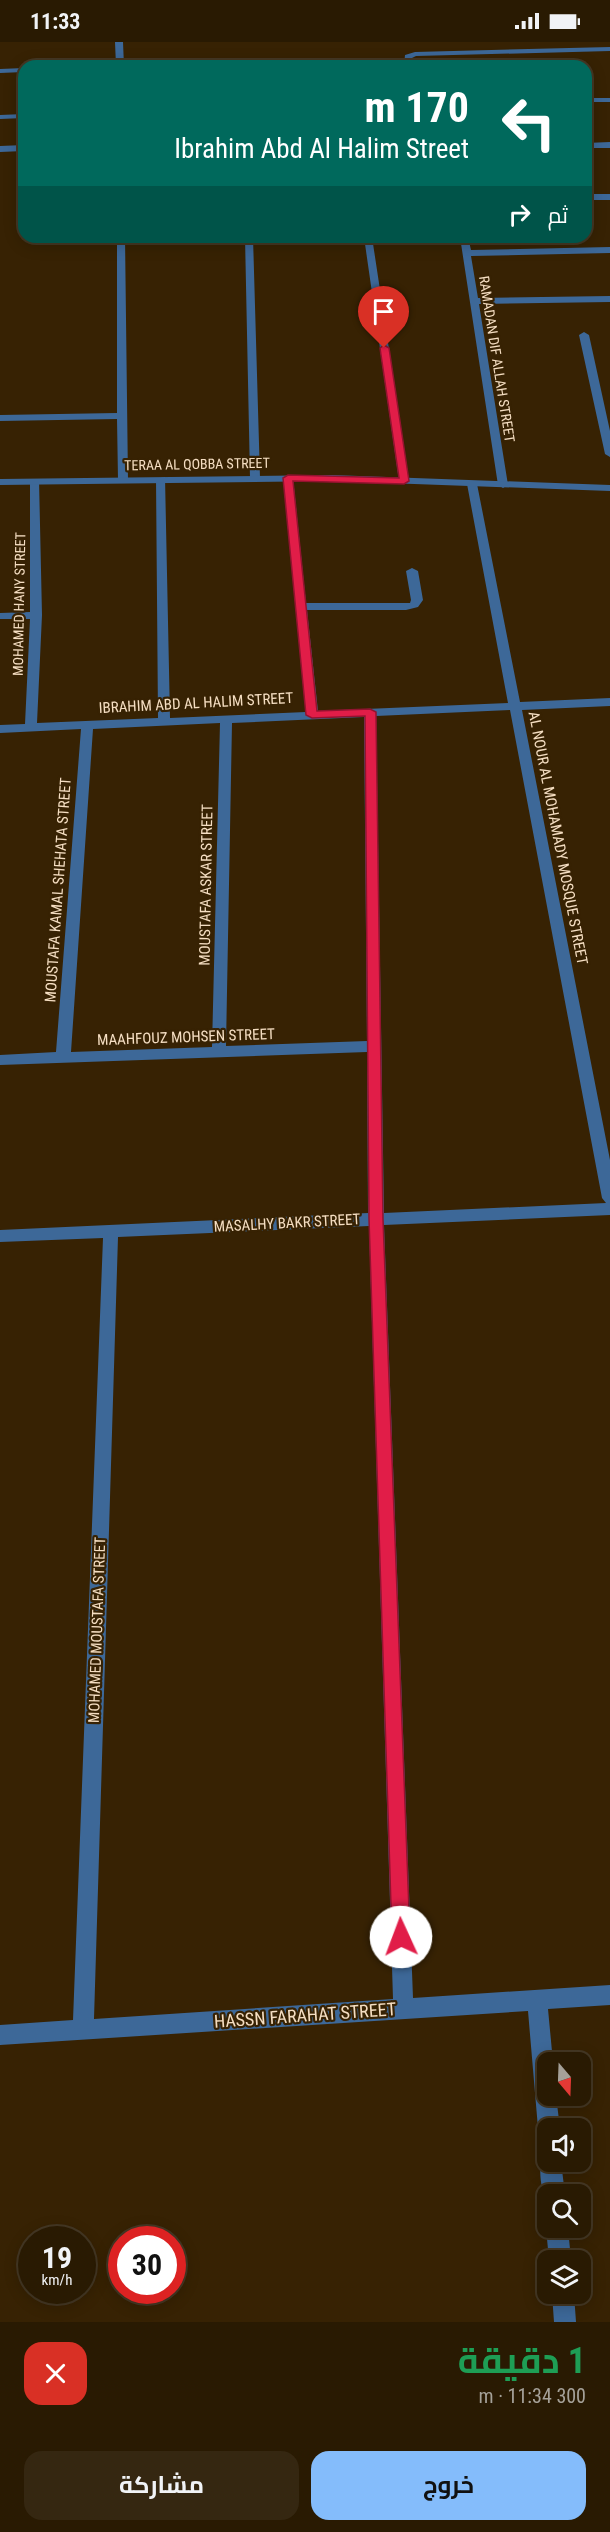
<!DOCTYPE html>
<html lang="ar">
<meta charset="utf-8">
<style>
:root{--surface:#291a02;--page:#352711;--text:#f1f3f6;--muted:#a5a199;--line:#453824;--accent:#84bcfb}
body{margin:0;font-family:"Roboto Condensed",Cairo,sans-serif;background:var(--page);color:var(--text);direction:rtl;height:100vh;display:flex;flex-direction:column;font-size:22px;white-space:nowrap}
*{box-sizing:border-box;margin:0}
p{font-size:20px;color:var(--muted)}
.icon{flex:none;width:33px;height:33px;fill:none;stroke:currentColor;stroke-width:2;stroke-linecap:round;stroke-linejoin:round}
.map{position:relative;height:2280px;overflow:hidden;direction:ltr}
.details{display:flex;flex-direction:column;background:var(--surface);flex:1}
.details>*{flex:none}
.guide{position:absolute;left:18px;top:18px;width:574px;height:183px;border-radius:18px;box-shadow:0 3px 15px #0003,0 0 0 2px var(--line);direction:rtl;background:#00695c;color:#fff;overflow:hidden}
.needle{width:39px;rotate:161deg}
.controls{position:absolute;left:537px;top:2010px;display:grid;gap:12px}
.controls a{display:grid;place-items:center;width:54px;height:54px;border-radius:12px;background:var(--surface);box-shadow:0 3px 15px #0003,0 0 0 2px var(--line);font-size:30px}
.speed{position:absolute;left:18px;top:2184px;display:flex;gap:12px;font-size:30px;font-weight:700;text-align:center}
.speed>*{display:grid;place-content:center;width:78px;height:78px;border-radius:50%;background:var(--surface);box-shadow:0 3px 15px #0003,0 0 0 2px var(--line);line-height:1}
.speed small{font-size:15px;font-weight:400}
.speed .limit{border:9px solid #d22;background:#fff;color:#111}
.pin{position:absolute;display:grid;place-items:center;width:51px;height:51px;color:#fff;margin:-62px -26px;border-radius:50% 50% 50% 0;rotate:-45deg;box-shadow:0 0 6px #0007}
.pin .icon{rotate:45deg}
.me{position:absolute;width:66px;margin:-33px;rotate:358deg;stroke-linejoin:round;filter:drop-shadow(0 0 4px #0008)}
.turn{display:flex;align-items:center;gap:21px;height:126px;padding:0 24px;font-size:27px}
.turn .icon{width:78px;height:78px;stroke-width:2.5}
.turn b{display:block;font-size:42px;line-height:51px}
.then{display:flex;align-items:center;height:57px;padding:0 24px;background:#0003;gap:12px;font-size:22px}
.round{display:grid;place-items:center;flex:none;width:63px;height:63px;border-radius:18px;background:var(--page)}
.head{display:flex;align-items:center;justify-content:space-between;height:102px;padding:0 24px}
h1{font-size:36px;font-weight:700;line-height:45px;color:#1e9e55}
.action{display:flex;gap:12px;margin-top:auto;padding:12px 24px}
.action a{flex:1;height:69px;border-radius:18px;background:var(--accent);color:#111;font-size:24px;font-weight:700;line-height:69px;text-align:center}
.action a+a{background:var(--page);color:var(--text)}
.status{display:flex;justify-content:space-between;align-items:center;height:42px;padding:0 30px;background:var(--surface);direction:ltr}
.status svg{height:16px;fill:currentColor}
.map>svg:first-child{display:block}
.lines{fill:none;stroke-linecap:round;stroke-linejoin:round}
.minor{fill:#3d6898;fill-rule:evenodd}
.tertiary{fill:#3d6898;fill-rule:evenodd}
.route{fill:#e11d48;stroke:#92132f;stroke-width:1.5}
.labels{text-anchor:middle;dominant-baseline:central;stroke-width:4.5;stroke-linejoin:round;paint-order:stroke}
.far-street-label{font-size:14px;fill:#f5dec2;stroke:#372203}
.street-label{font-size:15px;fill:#f5dec2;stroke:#372203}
.near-street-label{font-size:18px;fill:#f5dec2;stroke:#372203}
</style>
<div class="status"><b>11:33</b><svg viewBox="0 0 49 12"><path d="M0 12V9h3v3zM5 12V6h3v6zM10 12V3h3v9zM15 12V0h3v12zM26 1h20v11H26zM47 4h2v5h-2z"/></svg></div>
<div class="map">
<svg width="610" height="2280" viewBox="0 0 610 2280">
<rect width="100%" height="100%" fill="#372203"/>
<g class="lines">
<path class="minor" d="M115,0H123L124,24H116Z
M610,5V9L416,14L412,16V24H404L405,13L415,10Z
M24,26V30L0,31V27Z
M586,56H610V60H586Z
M24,72V76L0,77V73Z
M610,100V106H586V101Z
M24,103V109L0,110V104Z
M586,152H610V158H586Z
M117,195H125L128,438L123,441L118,438L117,377L0,379V373L117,371Z
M245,195H253L260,436L255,439L250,436Z
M364,195H372L409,439L404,442L399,439Z
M460,195H468L471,208L610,205V211L471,214L478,256L610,254V260L479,262L508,443L503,446L498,443Z
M584,290L589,293L610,389V415L605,412L579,293Z
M288,433L293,436L306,561H410L411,558L406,529L412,526L418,529L423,558L418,565L406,568H307L318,669L508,661L467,442L472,439L477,442L520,660L610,656V664L522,668L610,1118V1173L384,1183L413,1956L610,1943V1963L548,1967L553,2020H548V2054H556L560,2086H548V2096L542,2093L538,2086L528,1969L0,2003V1983L73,1978L103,1196L0,1200V1188L368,1171L367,1010L0,1023V1013L56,1010L81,687L0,691V683L25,682L30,577H0V571L30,570V439L39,437L42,573L37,681L158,676L156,437L165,435L170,676L306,670L283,436ZM510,668L602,1156L606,1161L384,1171L376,674ZM364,675L367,999L226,1004L232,681ZM220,681L212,1005L71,1010L93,687ZM369,1184L393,1957L94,1977L118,1195Z
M548,2111V2120H561L565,2152H548V2160C540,2149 538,2125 543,2112Z
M548,2183V2186H568L571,2218H549L546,2186Z
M552,2252H574L576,2280H554Z"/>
<path class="tertiary" d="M332,433L610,443V449L332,439L0,443V437Z"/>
</g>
<path class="route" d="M384,303L389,306L409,439L404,442L293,439L317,669L370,667L376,670L383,1177L410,1895L407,1901L401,1904L394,1901L392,1895L369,1177L365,674L312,676L306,673L283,436L288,433L399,436L380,306Z"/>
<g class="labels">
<g class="far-street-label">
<text transform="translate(497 317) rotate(81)">RAMADAN DIF ALLAH STREET</text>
<text transform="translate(197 422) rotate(-1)">TERAA AL QOBBA STREET</text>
<text transform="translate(19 562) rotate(-89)">MOHAMED HANY STREET</text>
</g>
<g class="street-label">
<text transform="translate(196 661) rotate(-3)">IBRAHIM ABD AL HALIM STREET</text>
<text transform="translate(558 796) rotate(79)">AL NOUR AL MOHAMADY MOSQUE STREET</text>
<text transform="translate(206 843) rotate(-89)">MOUSTAFA ASKAR STREET</text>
<text transform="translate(58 848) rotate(-86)">MOUSTAFA KAMAL SHEHATA STREET</text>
<text transform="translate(186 995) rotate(-2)">MAAHFOUZ MOHSEN STREET</text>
<text transform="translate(287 1181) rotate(-3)">MASALHY BAKR STREET</text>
<text transform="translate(97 1588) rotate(-88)">MOHAMED MOUSTAFA STREET</text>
</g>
<g class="near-street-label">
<text transform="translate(305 1973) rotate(-4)">HASSN FARAHAT STREET</text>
</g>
</g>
</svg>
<div class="controls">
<a><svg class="needle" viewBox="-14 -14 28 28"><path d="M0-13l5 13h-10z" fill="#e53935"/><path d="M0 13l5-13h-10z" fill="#a5a199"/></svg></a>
<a><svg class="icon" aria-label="sound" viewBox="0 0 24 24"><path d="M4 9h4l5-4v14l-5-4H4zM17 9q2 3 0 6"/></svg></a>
<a><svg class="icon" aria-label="search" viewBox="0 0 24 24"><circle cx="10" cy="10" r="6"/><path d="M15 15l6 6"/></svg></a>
<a><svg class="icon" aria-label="layers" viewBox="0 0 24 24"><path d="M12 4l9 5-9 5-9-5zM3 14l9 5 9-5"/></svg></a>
</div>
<div class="speed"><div>19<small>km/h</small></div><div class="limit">30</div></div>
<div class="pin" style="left:384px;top:306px;background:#d93025"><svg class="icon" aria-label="arrive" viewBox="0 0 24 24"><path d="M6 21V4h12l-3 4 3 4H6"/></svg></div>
<svg class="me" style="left:401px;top:1895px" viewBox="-20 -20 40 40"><circle r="19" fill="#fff"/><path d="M0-13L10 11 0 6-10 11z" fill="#e11d48"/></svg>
<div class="guide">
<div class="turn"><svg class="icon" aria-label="left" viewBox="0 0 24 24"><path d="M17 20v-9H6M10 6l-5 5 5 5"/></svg><div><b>170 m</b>Ibrahim Abd Al Halim Street</div></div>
<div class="then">ثم<svg class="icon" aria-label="right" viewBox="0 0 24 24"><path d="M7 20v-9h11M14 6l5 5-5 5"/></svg></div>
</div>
</div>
<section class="details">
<div class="head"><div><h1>1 دقيقة</h1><p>300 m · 11:34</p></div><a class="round" style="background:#d93025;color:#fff"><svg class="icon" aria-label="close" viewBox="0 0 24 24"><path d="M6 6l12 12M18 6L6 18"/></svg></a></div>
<div class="action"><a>خروج</a><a>مشاركة</a></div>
</section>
